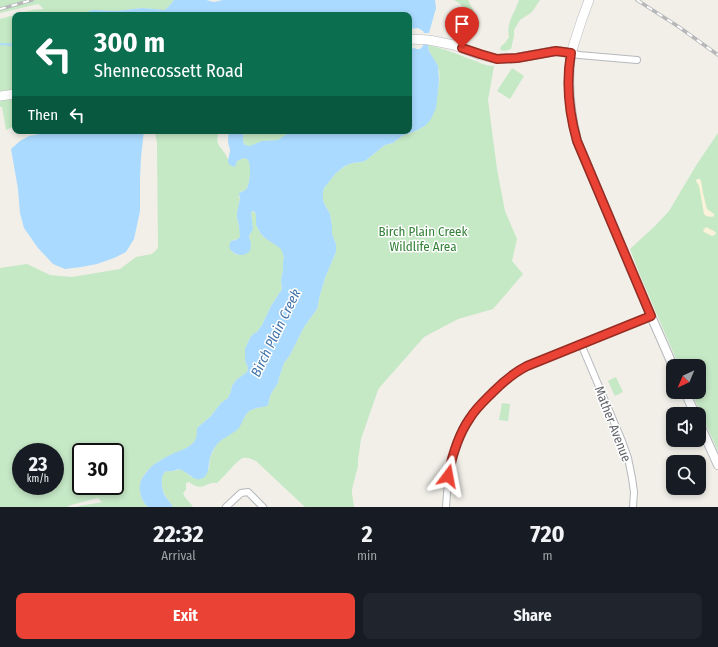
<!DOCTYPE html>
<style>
:root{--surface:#171b24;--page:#20242c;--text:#f1f3f6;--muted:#9ea1a6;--accent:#ea4335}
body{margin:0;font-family:"Fira Sans Condensed",sans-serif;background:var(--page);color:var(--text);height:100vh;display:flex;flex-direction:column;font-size:15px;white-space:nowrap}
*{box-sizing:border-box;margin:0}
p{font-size:13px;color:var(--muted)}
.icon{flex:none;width:22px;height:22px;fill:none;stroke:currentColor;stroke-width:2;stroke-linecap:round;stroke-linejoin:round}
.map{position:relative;height:507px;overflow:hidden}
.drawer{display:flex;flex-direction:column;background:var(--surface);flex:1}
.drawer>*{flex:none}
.top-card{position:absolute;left:12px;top:12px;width:400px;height:122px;border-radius:8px;box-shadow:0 2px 6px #0003;background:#0b6e4f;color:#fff;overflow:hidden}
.needle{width:26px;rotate:224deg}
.buttons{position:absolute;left:666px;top:359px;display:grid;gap:8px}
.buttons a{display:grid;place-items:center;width:40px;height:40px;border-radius:8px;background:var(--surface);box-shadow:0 2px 6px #0003;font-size:20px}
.speed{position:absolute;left:12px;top:443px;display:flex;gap:8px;font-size:20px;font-weight:700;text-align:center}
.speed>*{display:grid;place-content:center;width:52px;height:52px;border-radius:50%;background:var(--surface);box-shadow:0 2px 6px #0003;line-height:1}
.speed small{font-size:10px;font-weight:400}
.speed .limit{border:2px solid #111;border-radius:6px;background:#fff;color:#111}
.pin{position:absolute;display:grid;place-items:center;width:34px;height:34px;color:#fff;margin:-41px -17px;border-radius:50% 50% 50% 0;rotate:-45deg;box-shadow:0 0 4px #0007}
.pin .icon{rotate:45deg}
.me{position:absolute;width:44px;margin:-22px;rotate:13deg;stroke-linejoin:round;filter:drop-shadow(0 0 3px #0008)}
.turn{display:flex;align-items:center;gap:14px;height:84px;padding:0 16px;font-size:18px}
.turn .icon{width:52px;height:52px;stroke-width:2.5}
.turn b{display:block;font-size:28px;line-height:34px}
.then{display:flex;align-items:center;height:38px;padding:0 16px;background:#0003;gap:8px;font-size:15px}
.eta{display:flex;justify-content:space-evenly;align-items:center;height:68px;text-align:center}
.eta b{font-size:24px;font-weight:700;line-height:28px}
.cta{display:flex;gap:8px;margin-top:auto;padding:8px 16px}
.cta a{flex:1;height:46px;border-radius:8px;background:var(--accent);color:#fff;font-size:16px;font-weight:700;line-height:46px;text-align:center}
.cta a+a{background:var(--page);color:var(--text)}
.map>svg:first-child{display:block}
.green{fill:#c5e8c5;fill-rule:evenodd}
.sand{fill:#fbf3d9}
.water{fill:#aadaff}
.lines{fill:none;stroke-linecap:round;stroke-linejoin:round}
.stream{stroke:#aadaff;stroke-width:2}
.minor-casing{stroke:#b5b8bc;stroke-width:8}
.tertiary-casing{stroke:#b5b8bc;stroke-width:10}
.secondary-casing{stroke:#b6babf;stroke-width:10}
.minor{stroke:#fff;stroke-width:6}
.tertiary{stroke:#fff;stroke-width:8}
.secondary{stroke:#fff;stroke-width:9}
.rail-casing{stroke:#b6b7b8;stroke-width:3.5}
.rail{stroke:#fff;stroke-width:2;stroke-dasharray:6;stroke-linecap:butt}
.route-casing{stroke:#982c22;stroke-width:10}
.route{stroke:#ea4335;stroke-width:7}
.labels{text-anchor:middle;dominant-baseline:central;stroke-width:3;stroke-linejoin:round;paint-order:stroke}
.park-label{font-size:13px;fill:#348238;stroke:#fff}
.street-label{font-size:13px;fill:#5f6368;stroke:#fff}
.water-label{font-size:14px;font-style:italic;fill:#4174aa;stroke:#fff}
</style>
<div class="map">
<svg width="718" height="507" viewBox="0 0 718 507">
<rect width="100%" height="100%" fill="#f1efe8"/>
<path class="green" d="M0,0H174L170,5L165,10L142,8L116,11L94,10L90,11L86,15H15V126L6,130L2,107H0V19L32,10L44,9L38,4L0,13Z
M454,0H468L480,23L479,27H475C470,17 465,5 454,0Z
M519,0H540L532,12L520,20L514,30V36L511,49L505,51L500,50L501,46L505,43L509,37C506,22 515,13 519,0Z
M428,45C441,48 455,53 467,58C477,61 484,66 494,66L488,100L497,169L505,211L517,239L512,261L523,274L493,309L458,319L424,337L380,387L378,390L361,439L358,460V466L352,489V493L354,507H305L256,461C252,459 247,457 243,458C237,460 223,478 217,483C206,481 203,493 189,482L186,483V490L183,493C185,499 190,502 193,507H173C170,502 166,498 164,493C162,488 159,476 165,472C168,470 168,472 171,471C182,469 183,468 191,477L209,469L210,458L216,445L223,438L238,429L246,414L250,410L257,408H259L269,402L270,396L272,392L278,383L279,378L284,363L290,355L304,327L317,309L320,295L325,278L336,252V244L332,234V226L330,214L325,205L323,201V192L324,188L336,173L348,164L352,163L361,162L365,161L385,145L393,143L402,136L418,130L426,125C432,109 442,87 439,71C437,61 429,55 428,45Z
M512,68L524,76L510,99L497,91Z
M155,131H219C214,146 221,145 227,157C229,162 229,164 234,167C234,166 237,162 237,161C240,158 247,157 249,161C252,168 250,183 246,190L240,192L239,197L240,199C239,205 237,210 237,216C237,224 243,232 239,239L233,240L231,251L237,255L250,238L249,236C254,228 252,221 251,212L253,211L256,215V225L261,234L265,238L281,248L283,252L284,258L283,261V270L281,280L282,289L271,306L262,325L257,332L253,334L250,338L247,344L245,360L248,368L247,372L236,380L232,386L231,391L228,398L221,403L211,416L197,428C197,433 198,438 194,442C185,452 169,454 159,461C154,464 151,468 147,471C142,477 140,481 140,488C140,496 142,501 148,507H77C85,504 94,504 102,502L98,498L71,505L67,507H0V268L27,264L50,275L72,277L120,269L136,257L152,254L158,248L157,144ZM21,452H55V486H21ZM81,452H115V486H81Z
M244,131H291L278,140L262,141L251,146H246C242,142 243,136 244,131Z
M718,133V451L691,392H699V366H679L640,275L630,249L655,226L669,211L697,164Z
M616,377L623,392L615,396L608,381Z
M502,403L510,404L508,421L499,420Z"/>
<path class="sand" d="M697,179H700L701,181L703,193L707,209L714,214V216L712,217L706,216L704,214L699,186L696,181Z
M706,227L714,231L716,233L715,235L712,236L704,232L703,230Z"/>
<path class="water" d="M174,0H206L214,2L223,0H435L436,8L429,33H424L423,31L418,28L409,29V15H86L89,11L94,10L116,11L142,8L165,10L170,5Z
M423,44L428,45L429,51L438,66L439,81L436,108L431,119L426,125L418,130L402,136L393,143L385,145L365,161L361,162L352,163L345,166L336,173L324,188L323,192V201L325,205L330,214L332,226V234L336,244V252L325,278L320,295L317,309L304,327L290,355L284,363L279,378L278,383L272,392L270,396L268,405C263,408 256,407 251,410C243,414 243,425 237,430C229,436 221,438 215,447C213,450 211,454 210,458C208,465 210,473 203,478C194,483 189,472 181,470C178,469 176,470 172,471C169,472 166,470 164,473C160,478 162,489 164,494C167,499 170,502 173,507H148C143,502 141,498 140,491C139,484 141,479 145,474C152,464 162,459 172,454C179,451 189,448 194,442C197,438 197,433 197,428L211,416L221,403L228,398L231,391L232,386L236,380L247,372L248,368L245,360V349L250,338L253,334L257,332L262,325L271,306L282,289L281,280L283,270V261L284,258L282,251L280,248L265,238L261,234L256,225V215L254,211L251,212L253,229L249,236L251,245L250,251C245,256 240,256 234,253C229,249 228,247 231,241L236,240L240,237L239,226L237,218V212L240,199L239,193C241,192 245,191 247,188C250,183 252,162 247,159C244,157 240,160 237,161L235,167C224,163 229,160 230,151C230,148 228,144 228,141C228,138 229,134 228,131H244C243,136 242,141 245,145L250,146L262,141L278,140L291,131H409V49L415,48L416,49H420L423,46Z
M56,131H144L141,157L140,179V211L134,239L126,252L114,258L97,264L81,267L65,269L53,264L38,248L24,228L20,213L18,189L11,149L20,141L29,136Z"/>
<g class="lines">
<path class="stream" d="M0,44L15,45"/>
<defs>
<path id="minor" d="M571,53L579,55L637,60
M581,344L622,441L628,458L632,478L634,492L633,507
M226,507L241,493L248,492L263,507
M446,507C448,476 451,443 470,417C477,408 484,401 491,394C504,382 511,374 527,366L651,316"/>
<path id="tertiary" d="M571,53C567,82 570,113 577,141L651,316L673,366
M685,392L695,414
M699,423L718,465"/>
<path id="secondary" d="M409,39L429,40L454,45L480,55L497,59L517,58L555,51L571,53L582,19L589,0
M0,96L15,94"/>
</defs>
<use href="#minor" class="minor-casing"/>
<use href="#tertiary" class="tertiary-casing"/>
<use href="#secondary" class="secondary-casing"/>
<use href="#minor" class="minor"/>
<use href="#tertiary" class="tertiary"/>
<use href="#secondary" class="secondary"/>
<defs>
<path id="rail" d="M637,0L679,27L718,55
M0,9L32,0"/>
</defs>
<use href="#rail" class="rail-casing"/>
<use href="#rail" class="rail"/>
</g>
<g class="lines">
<defs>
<path id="route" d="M448,476C452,456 458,435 470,418C476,408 485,400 493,392C504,381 513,373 527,366L651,316L577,141C569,113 566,82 571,53L556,51L517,58L497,59L480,54L462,48"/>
</defs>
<use href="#route" class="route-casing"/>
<use href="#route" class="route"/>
</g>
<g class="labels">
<g class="park-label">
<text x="423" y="231">Birch Plain Creek<tspan x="423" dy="15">Wildlife Area</tspan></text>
</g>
<g class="street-label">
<text transform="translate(613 424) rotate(69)">Mather Avenue</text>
</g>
<g class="water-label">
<text transform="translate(276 333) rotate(-64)">Birch Plain Creek</text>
</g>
</g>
</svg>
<div class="buttons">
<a><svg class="needle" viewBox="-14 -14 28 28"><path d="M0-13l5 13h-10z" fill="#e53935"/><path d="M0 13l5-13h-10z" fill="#9ea1a6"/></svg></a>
<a><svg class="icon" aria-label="sound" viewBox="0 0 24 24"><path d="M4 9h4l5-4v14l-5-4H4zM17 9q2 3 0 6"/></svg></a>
<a><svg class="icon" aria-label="search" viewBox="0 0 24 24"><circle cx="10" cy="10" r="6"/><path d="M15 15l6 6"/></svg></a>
</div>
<div class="speed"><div>23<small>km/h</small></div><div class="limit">30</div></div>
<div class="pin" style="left:462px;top:48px;background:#d93025"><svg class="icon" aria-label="arrive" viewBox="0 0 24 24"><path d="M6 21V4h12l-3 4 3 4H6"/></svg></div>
<svg class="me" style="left:448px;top:476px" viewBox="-20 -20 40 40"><path d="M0-17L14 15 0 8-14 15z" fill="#ea4335" stroke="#fff" stroke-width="4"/></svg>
<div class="top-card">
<div class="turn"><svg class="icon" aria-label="left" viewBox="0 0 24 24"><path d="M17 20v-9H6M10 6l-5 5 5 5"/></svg><div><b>300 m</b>Shennecossett Road</div></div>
<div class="then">Then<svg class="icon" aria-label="left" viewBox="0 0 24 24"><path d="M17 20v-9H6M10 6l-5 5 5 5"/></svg></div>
</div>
</div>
<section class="drawer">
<div class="eta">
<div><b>22:32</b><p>Arrival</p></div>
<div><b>2</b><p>min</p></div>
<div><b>720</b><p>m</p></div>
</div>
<div class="cta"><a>Exit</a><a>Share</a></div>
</section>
